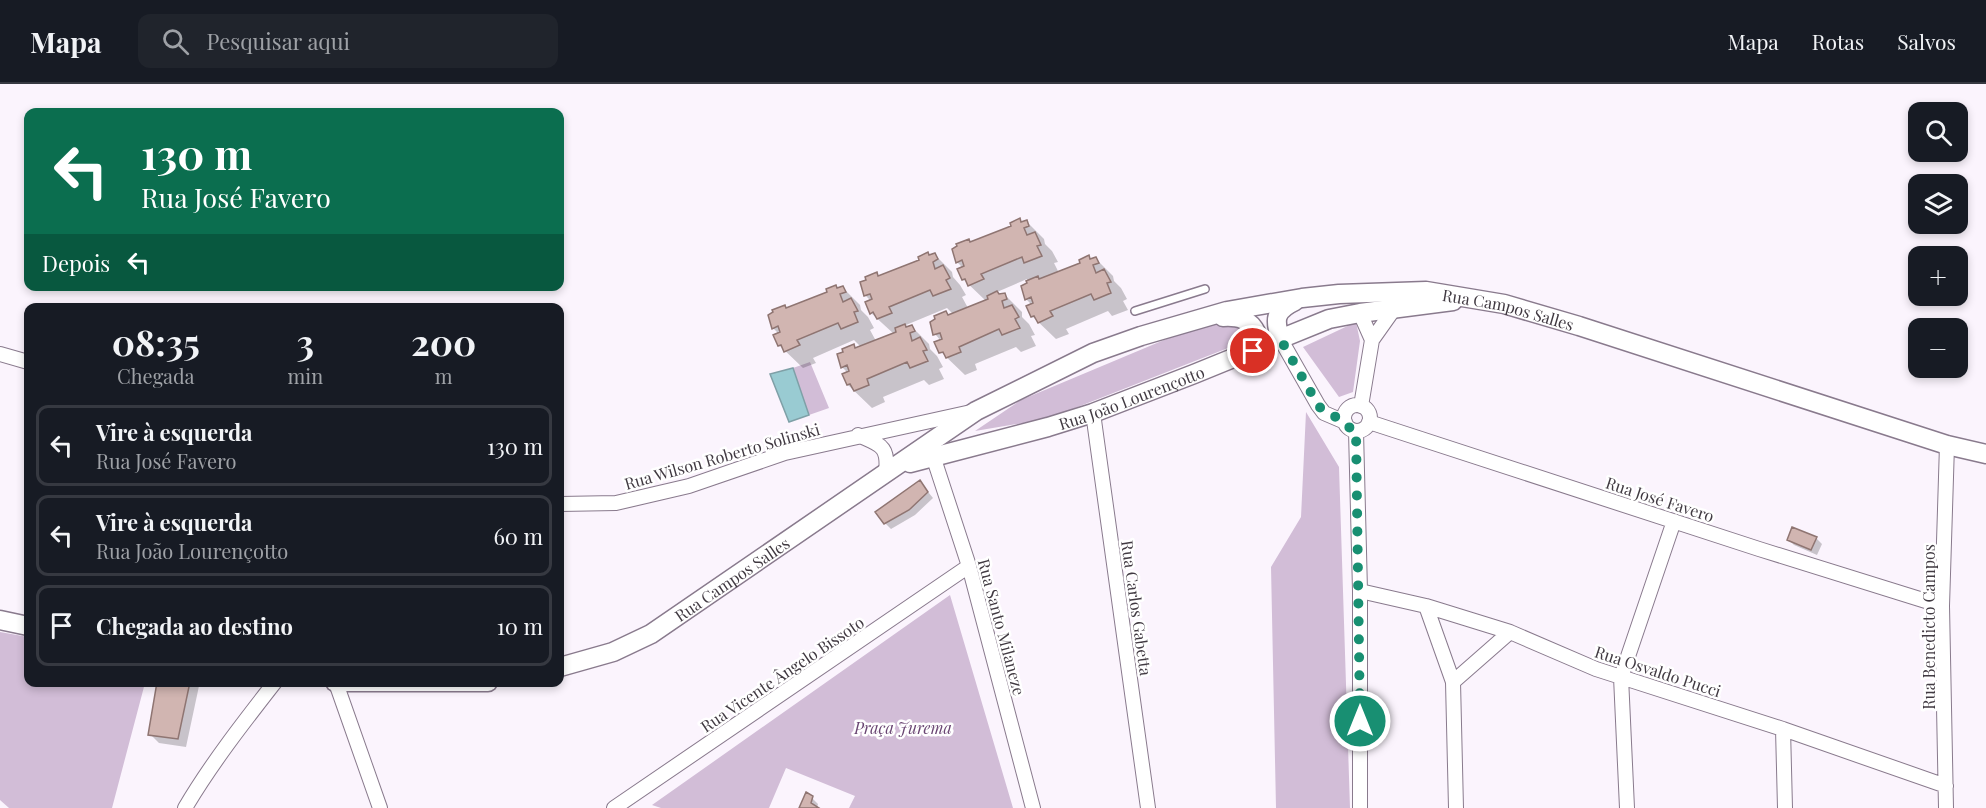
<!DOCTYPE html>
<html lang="pt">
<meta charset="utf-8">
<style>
:root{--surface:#171b24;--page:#20242c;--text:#f1f3f6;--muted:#9ea1a6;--line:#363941}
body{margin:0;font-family:"Playfair Display",serif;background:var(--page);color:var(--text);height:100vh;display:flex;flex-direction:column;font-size:22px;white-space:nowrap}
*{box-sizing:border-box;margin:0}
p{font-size:20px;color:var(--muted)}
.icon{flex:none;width:33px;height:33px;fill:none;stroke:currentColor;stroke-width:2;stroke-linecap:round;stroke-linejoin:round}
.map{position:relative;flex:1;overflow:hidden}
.panel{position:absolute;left:24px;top:219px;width:540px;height:384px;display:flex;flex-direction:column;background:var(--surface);border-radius:12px;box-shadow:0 3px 9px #0003}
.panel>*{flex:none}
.banner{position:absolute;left:24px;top:24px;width:540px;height:183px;border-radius:12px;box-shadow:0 3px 9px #0003;background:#0b6e4f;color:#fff;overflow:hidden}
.fabs{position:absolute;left:1908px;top:18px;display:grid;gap:12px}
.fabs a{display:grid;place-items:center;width:60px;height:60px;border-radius:12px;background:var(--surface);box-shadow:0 3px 9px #0003;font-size:30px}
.pin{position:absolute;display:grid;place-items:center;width:51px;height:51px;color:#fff;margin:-26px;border:3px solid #fff;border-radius:50%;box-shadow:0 2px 6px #0007}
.me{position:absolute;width:66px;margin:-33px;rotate:0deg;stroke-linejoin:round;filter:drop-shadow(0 0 4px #0008)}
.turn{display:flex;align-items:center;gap:21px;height:126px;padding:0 18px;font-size:27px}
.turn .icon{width:78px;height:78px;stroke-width:2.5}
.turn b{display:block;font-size:42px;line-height:51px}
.then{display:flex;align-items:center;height:57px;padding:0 18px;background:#0003;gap:12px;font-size:22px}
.eta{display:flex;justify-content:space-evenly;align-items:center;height:102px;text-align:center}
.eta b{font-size:36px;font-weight:700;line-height:42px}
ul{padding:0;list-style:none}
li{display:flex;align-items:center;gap:18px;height:81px;margin:0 12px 9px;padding:0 6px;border:3px solid var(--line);border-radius:12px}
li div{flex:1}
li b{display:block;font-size:22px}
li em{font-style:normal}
header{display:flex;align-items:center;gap:36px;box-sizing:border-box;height:84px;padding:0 30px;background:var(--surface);border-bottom:2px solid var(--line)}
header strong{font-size:28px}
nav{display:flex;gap:33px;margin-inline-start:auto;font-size:21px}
.search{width:420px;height:54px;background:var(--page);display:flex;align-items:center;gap:15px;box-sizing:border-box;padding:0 21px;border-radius:12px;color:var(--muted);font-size:22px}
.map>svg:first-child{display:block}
.green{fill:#d2bdd7}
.water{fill:#99cbd2;stroke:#7fa0a7;stroke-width:1.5}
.shadow{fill:#0003}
.building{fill:#d1b5b1;stroke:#8f7572;stroke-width:1.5}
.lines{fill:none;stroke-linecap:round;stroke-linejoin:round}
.lane-casing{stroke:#897a8d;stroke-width:10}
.street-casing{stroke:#897a8d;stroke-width:16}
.secondary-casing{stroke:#897a8d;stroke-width:21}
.lane{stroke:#fff;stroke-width:7}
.street{stroke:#fff;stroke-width:14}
.secondary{stroke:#fff;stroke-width:18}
.route{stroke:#188f72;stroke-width:10;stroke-dasharray:0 18}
.labels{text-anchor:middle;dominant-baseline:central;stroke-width:5;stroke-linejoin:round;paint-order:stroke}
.street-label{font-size:16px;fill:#413a42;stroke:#fff}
.park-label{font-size:16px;font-style:italic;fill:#694572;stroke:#fff}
</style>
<header>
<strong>Mapa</strong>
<div class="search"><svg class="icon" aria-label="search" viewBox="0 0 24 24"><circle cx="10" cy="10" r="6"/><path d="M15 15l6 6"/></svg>Pesquisar aqui</div>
<nav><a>Mapa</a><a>Rotas</a><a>Salvos</a></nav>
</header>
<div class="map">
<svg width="1986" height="724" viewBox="0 0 1986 724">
<rect width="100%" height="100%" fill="#fbf4fd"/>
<path class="green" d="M1207,238L1251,240V255L1047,335L975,347L1021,316Z
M1356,238L1360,257L1353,308L1339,313L1303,263Z
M810,278L829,324L809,331L793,284Z
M1306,328L1339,383L1350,724H1276L1271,483L1301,433Z
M950,511L1013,724H849L855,712L786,684L769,724H661L652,721Z
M0,548L28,553V598L145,599L112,724H9L0,716Z"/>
<path class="water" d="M793,284L809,331L789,338L770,290Z"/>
<path class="shadow" d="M1020,136L1022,139L1027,138L1044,155L1045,160L1052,167L1058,178L1054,179L1059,189L1082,180L1089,173L1092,176L1096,175L1113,192L1114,197L1121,204L1127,215L1123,217L1128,226L1112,232L1108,227L1066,245L1069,250L1056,255L1032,232V221L1026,215L1029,200L1027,195L997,208L998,210H1004L1022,228V233L1029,240L1035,251L1031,252L1036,262L1021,268L1016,263L975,280L977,286L965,291L941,268V257L935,250L949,232L953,230L947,224L906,241L907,243H912L929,260L930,265L937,272L943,283L939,285L944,295L929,301L924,296L883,313L885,318L872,324L848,301V289L842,283L854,262L857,265L861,263L854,256L813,274L816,279L803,284L779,261V250L773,244L785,223L788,225L829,209L836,202L838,205L843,204L860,221L861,226L868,233L874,244L870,246L876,257L894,250L871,229V217L865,211L877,190L880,193L921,177L928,170L931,172L935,171L952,188L953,193L960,201L966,211L962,213L968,224L986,217L963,195V184L957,178L968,156L971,159L1012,143Z
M920,398L933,414L915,431L891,445L885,439Z
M1816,454L1822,460L1817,471L1794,461L1789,456Z
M159,598H196L199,602L186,663L159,659L150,650Z
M812,714L818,720L817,724H801Z"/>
<path class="building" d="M1020,134L1021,138L1027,136L1029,142L1024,144L1027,151L1035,148L1041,161L1037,162L1042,172L1024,179L1022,173L981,190L984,195L968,202L965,195L962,196L957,185L964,182L962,176L956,179L952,165L957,162L956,160L969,155L970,158L1011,142L1010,139Z
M928,168L929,171L935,169L938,175L933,178L935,185L943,181L950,194L946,196L951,205L933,212L930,206L889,223L892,229L877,235L873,228L870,230L865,218L872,215L870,210L864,212L860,198L866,196L865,193L877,188L878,192L919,176L918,173Z
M1089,171L1090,175L1096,173L1099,179L1093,181L1096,189L1104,185L1111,198L1107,199L1111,209L1094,216L1091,210L1050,227L1053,232L1038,239L1034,232L1031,233L1026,222L1033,219L1031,213L1025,216L1021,202L1027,199L1026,197L1038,192L1039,195L1080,179L1079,176Z
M836,201L837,204L843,202L846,208L840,210L843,218L851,214L858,227L854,228L858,238L841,245L838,239L797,256L800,261L784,268L781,261L778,262L773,251L780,248L778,242L772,245L768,231L773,228L772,226L785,221L786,224L827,208L826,205Z
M997,207L999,210L1005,209L1007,215L1002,217L1004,224L1012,221L1019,233L1015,235L1020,244L1002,251L999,245L959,263L961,268L946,274L943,268L939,269L934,258L942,255L940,249L933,251L930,238L935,235L934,232L946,227L948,231L988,215L987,212Z
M905,240L906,243L912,241L915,247L910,249L912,257L920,253L927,266L923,267L928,277L910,284L907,278L867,295L869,301L854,307L850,300L847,301L842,290L849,287L847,281L841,284L837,270L843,268L842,265L854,260L855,264L896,248L895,244Z
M920,396L928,408L909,426L884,440L875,428Z
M1792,443L1817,453L1811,466L1787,456Z
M157,598H190L178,655L148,651Z
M806,708L813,712L811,719L819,724H799Z"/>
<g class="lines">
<defs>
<path id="lane" d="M1135,227L1205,205"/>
<path id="street" d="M1360,229L1372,256
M1281,256L1318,321L1324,329L1345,338
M0,270L28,278
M1344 334a13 13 0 1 1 26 0a13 13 0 1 1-26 0Z
M1361,322L1372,256L1394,225
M1093,329L1148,724
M1369,338L1759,465L1942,522
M1356,347L1360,507V724
M858,351C880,361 889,361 886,389
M933,372L969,482L1033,724
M560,420L616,419L689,402L785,369L971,328
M1360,507L1426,522L1510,548L1596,585L1783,645L1946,702
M1426,522L1453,598L1510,548
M1453,598L1456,724
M336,599L380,724
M1783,645L1785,724
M185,724C211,680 243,639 275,598
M614,724L969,482
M1627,724L1621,593L1674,437
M1946,724L1942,522L1947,361"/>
<g id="secondary">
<path d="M1223,233C1239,232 1250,235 1257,250L1253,267"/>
<path d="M1281,256C1274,236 1274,227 1295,217"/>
<path id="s1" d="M910,379L1048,343L1093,329L1194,290L1329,235L1360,229L1453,217"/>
<path d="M0,536L28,542"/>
<path id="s2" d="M560,583L613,568L651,550L976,327L1093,269L1141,252L1227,227L1302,214L1339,210L1426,207L1504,220L1579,242L1947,361L1986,370"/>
<path d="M335,598H488"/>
</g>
</defs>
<use href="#lane" class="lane-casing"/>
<use href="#street" class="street-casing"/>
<use href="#secondary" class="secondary-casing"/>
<use href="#lane" class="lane"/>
<use href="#street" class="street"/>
<use href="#secondary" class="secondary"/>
</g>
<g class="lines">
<path class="route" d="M1253,267L1281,256L1318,321C1328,334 1336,330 1344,338C1349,342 1349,345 1356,347L1360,637"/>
</g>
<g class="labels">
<g class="street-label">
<text stroke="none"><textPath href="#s2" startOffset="1047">Rua Campos Salles</textPath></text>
<text stroke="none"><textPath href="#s1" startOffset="231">Rua João Lourençotto</textPath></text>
<text transform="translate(722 372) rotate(-16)">Rua Wilson Roberto Solinski</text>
<text transform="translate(1660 415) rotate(18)">Rua José Favero</text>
<text stroke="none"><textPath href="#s2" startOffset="195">Rua Campos Salles</textPath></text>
<text transform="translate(1137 524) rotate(82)">Rua Carlos Gabetta</text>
<text transform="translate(1002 543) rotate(75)">Rua Santo Milaneze</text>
<text transform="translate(1928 543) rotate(-90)">Rua Benedicto Campos</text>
<text transform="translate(1658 587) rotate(18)">Rua Osvaldo Pucci</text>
<text transform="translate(782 590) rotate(-34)">Rua Vicente Ângelo Bissoto</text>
</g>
<g class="park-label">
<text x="903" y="643">Praça Jurema</text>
</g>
</g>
</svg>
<div class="fabs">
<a><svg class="icon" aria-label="search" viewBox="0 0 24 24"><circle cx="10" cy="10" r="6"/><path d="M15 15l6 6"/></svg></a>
<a><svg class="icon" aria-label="layers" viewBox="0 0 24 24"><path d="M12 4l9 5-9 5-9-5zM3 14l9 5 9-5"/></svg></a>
<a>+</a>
<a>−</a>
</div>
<div class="pin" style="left:1253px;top:267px;background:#d93025"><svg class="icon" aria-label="arrive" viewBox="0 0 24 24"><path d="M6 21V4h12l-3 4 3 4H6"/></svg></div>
<svg class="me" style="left:1360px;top:637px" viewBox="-20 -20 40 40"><circle r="17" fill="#188f72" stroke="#fff" stroke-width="3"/><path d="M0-11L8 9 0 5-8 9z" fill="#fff"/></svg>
<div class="banner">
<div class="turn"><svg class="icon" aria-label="left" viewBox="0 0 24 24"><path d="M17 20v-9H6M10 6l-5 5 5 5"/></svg><div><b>130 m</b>Rua José Favero</div></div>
<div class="then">Depois<svg class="icon" aria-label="left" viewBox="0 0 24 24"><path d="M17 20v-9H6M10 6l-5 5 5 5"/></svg></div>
</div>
<section class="panel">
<div class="eta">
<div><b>08:35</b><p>Chegada</p></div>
<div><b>3</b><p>min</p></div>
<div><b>200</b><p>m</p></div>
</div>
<ul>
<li><svg class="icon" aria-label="left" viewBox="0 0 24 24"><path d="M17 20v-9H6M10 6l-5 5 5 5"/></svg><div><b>Vire à esquerda</b><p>Rua José Favero</p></div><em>130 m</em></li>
<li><svg class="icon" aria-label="left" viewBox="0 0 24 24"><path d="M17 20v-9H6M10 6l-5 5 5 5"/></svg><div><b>Vire à esquerda</b><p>Rua João Lourençotto</p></div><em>60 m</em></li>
<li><svg class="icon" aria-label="arrive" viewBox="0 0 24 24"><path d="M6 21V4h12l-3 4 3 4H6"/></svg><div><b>Chegada ao destino</b></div><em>10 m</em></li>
</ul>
</section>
</div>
